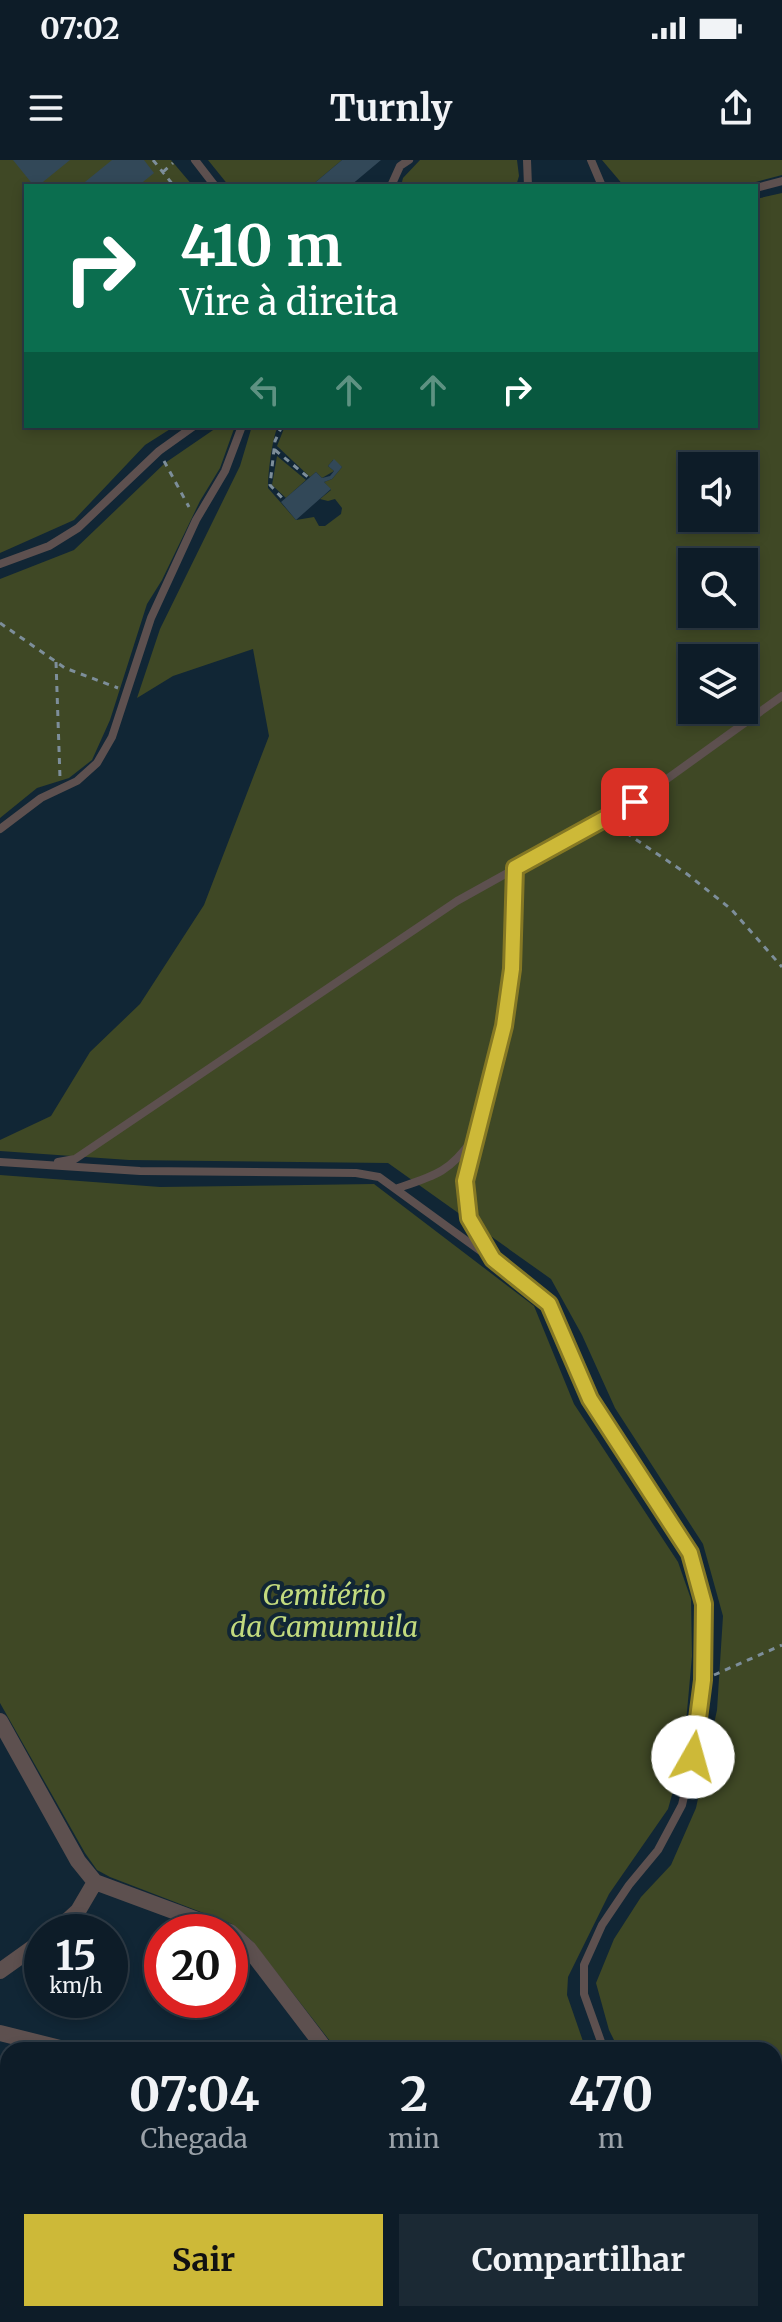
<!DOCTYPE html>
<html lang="pt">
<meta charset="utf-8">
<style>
:root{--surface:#0d1c28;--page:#1b2934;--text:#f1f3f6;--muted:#9aa1a8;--line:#2d3a45;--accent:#cdb938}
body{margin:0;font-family:Merriweather,serif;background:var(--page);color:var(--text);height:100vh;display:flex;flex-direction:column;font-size:30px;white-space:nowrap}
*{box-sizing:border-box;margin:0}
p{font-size:26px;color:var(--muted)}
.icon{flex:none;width:44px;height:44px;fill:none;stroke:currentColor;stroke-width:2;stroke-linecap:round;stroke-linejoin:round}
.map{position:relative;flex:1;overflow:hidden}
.drawer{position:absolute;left:0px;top:1882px;width:782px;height:280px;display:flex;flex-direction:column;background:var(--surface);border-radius:24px 24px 0 0;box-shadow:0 4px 12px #0003,0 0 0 2px var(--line)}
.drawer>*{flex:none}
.hud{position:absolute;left:24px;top:24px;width:734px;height:244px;border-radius:0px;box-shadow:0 4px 12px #0003,0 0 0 2px var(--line);background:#0b6e4f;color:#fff;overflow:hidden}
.fabs{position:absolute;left:678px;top:292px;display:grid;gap:16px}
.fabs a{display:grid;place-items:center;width:80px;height:80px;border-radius:0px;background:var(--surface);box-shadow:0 4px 12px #0003,0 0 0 2px var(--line);font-size:40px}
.speed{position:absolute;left:24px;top:1754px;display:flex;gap:16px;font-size:40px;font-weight:700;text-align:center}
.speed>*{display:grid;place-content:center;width:104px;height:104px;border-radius:50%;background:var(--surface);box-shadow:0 4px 12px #0003,0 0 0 2px var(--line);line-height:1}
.speed small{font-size:20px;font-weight:400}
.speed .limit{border:12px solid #d22;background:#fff;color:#111}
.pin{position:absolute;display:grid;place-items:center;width:68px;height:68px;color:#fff;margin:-34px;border-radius:16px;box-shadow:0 4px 12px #0006}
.me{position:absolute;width:88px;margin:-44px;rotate:7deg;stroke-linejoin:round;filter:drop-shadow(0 0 6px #0008)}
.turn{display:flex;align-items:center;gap:28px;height:168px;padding:0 24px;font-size:36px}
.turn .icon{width:104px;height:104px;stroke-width:2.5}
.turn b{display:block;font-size:56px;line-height:68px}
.lanes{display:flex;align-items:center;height:76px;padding:0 24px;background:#0003;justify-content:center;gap:40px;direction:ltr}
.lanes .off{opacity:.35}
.eta{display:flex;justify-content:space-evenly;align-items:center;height:136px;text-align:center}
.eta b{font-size:48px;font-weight:700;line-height:56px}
.action{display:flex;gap:16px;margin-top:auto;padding:16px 24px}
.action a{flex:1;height:92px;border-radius:0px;background:var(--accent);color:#111;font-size:32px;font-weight:700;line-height:92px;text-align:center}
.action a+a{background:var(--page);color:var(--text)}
.status{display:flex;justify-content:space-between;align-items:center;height:56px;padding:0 40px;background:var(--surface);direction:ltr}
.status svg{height:22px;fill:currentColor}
header{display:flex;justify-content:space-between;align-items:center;height:104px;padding:0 24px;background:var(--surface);font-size:36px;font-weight:700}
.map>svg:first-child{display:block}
.green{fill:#3f4825;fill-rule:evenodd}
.building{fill:#324858}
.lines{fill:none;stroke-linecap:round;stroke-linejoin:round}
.path{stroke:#7d8e9a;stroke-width:3;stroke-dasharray:6 6;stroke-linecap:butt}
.lane{stroke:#5d504f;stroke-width:8}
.street{stroke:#5d504f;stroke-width:16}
.route-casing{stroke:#857824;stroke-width:20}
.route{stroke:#cdb938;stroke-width:14}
.labels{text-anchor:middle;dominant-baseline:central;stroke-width:8;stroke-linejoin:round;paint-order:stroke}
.park-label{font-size:28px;font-style:italic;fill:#c2da7e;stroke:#112635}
</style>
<div class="status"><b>07:02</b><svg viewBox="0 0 49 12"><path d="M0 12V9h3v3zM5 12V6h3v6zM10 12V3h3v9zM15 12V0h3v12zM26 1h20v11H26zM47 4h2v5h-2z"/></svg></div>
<header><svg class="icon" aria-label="menu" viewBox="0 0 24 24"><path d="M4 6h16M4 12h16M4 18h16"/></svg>Turnly<svg class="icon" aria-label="share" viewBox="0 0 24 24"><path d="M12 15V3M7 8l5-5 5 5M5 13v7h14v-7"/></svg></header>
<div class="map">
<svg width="782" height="2162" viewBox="0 0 782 2162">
<rect width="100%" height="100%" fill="#112635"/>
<path class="green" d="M0,0H171L193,26H26V266H175L145,285L74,360L0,393Z
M208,0H342L311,26H229Z
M420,0H517L519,16L516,26H401L403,18Z
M602,0H782V15L741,26H624Z
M782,33V1973L774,1970V1890H619L609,1870L596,1823L614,1779L641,1737L671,1705L696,1648L717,1550L723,1456L703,1384L615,1248L582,1175L551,1119L388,1003L129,1000L0,991V980L51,956L90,892L140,844L204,745L269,576L253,489L173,516L137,538L160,469L240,306L252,266H278C272,279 268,313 268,328L296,360L314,357L319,366H325L341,354L342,348L335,339L328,341L320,339L331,330L324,322L332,319L342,307L333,300L328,306L334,311L322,318L316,312L310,317L277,286L285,266H756V39ZM692,306H744V358H692ZM692,402H744V454H692ZM692,498H744V550H692Z
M219,266H235L220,308L200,341L162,420L147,444L110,560L92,600L69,618L37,628L0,658V419L74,390L165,303Z
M277,296L306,320L286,338L272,325Z
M0,1015L160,1027L374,1024L534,1146L574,1244L678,1402L691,1439L692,1496L683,1596L668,1649L609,1734L568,1817L567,1835L586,1890H337L252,1781L232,1764L110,1717L97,1710L85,1693L0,1543Z"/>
<path class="building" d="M13,0H70L38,26H34Z
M112,0H144L154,13L138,26H80Z
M342,0H381L350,26H311Z
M334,299L342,307L332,319L324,322L331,329L296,360L281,342L316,312L322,318L330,316L334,311L328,306Z"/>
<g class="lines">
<path class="path" d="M153,0L174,26
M163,12L173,3
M282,266L275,281L270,325L284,340
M275,290L309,318
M164,301L189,347
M0,463L65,508L118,528
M56,502L60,618
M616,666L687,714L731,749L782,807
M714,1515L782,1485"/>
<path class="lane" d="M195,0L215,26
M527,0L528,26
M591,0L602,26
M391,26L400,6L409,0
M556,26H568
M756,28L782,21
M0,404L49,386L78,368L159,291L194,266
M0,669L41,638L77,621L97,603L112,577L151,458L196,360L225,311L242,266
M0,1002L140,1011L356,1013L379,1017L537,1132L549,1144L590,1239L690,1393L704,1444L703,1520L693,1597L682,1645L658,1690L629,1725L602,1765L584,1805V1834L604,1890
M58,1002L75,999L457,741L635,642L782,536
M398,1028C434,1016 450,1012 472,980
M490,1095L469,1058L465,1021L504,866L512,809L515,708
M774,1986L782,1989"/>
<path class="street" d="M0,1561L78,1701L95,1722L230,1772
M55,1772L78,1751L95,1722
M230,1772L249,1789L326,1890
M0,1811L42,1781
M0,1873L68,1890
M0,2086L8,2090
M701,2154L708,2162
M217,2162L221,2154
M352,2162L360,2154"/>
</g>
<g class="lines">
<defs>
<path id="route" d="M635,642L515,708L512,809L504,866L465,1021L469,1058L493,1099L549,1144L590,1239L690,1393L704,1444L703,1520L693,1597"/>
</defs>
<use href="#route" class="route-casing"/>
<use href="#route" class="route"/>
</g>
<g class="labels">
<g class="park-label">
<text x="324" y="1435">Cemitério<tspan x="324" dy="32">da Camumuila</tspan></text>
</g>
</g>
</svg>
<div class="fabs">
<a><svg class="icon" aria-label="sound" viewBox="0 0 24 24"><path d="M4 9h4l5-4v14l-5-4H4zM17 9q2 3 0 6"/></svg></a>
<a><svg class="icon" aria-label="search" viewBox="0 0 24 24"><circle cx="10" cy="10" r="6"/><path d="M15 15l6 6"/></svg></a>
<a><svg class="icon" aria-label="layers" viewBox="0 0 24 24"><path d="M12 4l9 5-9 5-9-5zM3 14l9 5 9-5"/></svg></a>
</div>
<div class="speed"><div>15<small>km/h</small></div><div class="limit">20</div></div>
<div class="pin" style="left:635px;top:642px;background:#d93025"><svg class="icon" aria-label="arrive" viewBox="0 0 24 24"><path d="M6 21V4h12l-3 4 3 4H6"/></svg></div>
<svg class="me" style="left:693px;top:1597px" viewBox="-20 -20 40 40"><circle r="19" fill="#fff"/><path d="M0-13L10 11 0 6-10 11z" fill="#cdb938"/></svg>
<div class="hud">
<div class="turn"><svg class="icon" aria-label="right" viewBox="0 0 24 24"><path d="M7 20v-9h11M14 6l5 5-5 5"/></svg><div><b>410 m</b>Vire à direita</div></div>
<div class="lanes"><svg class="icon off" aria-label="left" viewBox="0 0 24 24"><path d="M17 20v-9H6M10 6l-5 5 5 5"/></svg><svg class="icon off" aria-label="ahead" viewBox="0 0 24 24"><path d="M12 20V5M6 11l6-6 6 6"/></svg><svg class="icon off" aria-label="ahead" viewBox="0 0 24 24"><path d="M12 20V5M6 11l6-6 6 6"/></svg><svg class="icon" aria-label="right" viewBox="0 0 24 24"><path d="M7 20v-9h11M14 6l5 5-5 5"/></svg></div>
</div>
<section class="drawer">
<div class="eta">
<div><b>07:04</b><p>Chegada</p></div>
<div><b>2</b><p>min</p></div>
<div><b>470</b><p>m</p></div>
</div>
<div class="action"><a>Sair</a><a>Compartilhar</a></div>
</section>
</div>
